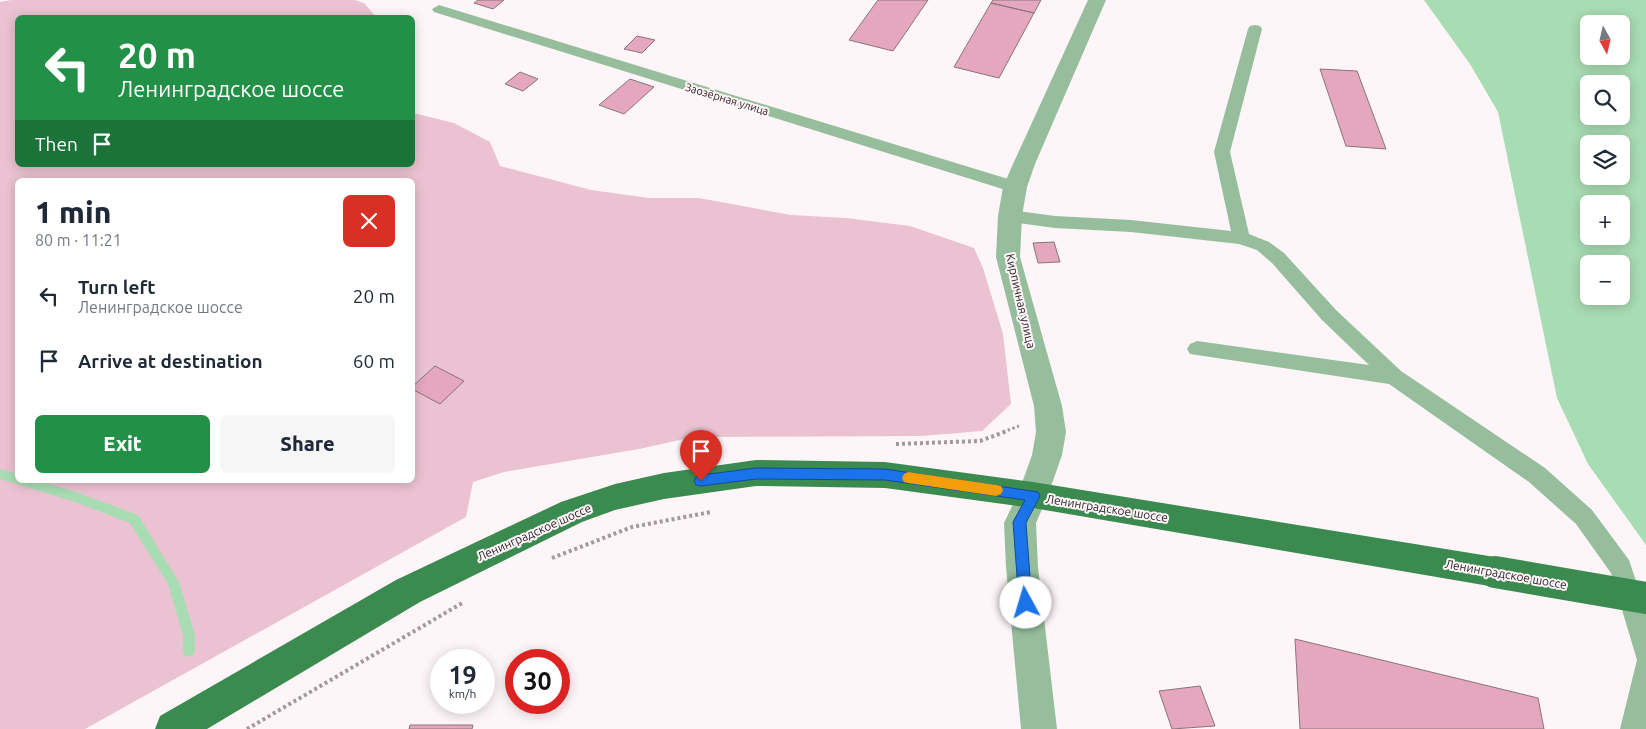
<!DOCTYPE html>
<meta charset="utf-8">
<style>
:root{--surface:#fff;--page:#f6f6f7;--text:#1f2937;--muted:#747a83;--accent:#239048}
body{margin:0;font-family:Ubuntu,sans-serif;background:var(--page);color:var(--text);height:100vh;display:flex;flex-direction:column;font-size:19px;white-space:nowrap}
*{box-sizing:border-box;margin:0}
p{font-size:16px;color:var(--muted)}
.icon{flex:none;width:28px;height:28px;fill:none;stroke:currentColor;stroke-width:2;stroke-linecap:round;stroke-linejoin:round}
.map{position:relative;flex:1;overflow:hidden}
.sheet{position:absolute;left:15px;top:178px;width:400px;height:305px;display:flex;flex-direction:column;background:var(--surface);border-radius:8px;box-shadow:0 2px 12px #0003}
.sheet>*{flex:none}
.top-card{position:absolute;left:15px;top:15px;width:400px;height:152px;border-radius:8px;box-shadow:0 2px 12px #0003;background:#239048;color:#fff;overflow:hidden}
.needle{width:32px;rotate:172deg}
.buttons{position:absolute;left:1580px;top:15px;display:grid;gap:10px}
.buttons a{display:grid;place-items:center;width:50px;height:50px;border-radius:8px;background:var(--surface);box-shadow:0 2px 12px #0003;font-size:25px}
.speed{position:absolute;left:430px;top:649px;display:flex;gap:10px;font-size:25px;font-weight:700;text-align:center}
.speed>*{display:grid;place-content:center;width:65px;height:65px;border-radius:50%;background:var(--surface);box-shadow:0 2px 12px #0003;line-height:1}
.speed small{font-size:12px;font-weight:400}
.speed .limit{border:8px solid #d22;background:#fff;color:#111}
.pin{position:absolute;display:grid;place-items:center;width:42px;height:42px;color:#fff;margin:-51px -21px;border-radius:50% 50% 50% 0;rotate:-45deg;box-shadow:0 0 5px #0007}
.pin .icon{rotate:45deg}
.me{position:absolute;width:55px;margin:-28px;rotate:354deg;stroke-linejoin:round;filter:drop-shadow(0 0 4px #0008)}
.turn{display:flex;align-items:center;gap:18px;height:105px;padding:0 20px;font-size:22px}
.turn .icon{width:65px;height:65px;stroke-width:2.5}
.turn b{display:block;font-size:35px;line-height:42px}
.then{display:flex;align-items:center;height:48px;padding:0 20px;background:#0003;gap:10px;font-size:19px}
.round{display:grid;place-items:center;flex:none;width:52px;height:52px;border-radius:8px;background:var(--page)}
.head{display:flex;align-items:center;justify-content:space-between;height:85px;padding:0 20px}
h1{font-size:30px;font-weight:800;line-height:38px}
.primary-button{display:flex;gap:10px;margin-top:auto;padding:10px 20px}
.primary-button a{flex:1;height:58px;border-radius:8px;background:var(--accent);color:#fff;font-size:20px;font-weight:800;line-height:58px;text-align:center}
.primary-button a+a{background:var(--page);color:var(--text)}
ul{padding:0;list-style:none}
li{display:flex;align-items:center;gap:15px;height:65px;padding:0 20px}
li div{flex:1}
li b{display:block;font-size:19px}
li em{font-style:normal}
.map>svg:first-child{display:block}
.green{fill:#ebc2d1;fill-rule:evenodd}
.water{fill:#a8dcb2;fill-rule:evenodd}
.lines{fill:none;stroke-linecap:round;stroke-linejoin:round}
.stream{fill:#a8dcb2;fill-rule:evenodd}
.building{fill:#e5a7be;stroke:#88747b}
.path-far1{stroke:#a2999c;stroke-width:3;stroke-dasharray:2.5 2.5;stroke-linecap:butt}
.path{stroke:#a2999c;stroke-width:4;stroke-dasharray:3 3;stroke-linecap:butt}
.service{fill:#96be9d;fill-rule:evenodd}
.minor{fill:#96be9d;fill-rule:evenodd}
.primary{fill:#3b8b51;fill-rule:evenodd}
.primary-bridge{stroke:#3b8b51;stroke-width:32}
.route{fill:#1a73e8;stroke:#114b97}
.slow{fill:#f59e0b}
.labels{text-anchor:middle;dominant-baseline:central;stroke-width:4;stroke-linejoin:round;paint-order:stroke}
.far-street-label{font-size:11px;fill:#2d2528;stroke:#fef5f8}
.street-label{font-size:12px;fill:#2d2528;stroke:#fef5f8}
</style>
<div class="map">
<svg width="1646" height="729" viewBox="0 0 1646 729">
<rect width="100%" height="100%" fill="#fef5f8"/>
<path class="green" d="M11,0H355L364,3L376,17L18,18V165H412L413,113L454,123L490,142L500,166L591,190L649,198H699L791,215L846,218L910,226L974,248L983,268L1003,334L1011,404L982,431L921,436L693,437L639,449L504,472L473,482L466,517L85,729H0V2ZM18,180H412V480H18Z"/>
<path class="water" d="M1424,0H1646V545L1588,464L1557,398L1498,112L1470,64ZM1589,24H1621V56H1589ZM1589,84H1621V116H1589ZM1589,144H1621V176H1589ZM1589,204H1621V236H1589ZM1589,264H1621V296H1589Z"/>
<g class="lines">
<path class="stream" d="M0,469L18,474V480H36L73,491L138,515L179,582L195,635V651L193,655L189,657L185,655L183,651V635L168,584L130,523L72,501L0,479Z"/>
</g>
<path class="building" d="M478,0H504L493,9L474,3Z
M878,0H928L893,51L849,40Z
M993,0H1041L1034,13L991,3Z
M991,3L1034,13L999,78L954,67Z
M637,36L655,40L642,53L624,49Z
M1320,69L1357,71L1386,149L1346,146Z
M520,72L538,79L523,91L505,84Z
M630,79L654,87L624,114L599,105Z
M1054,242L1060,262L1038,263L1033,243Z
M435,366L464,381L440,404L412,389V387Z
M1295,639L1538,698L1544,729H1300Z
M1200,686L1215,726L1172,729L1159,691Z
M410,725H473L472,729H409Z"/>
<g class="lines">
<path class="path-far1" d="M1003,432L1019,426"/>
<path class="path" d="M896,444L980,441L1007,431
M552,558L632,527L711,512
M247,729L464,602"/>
<path class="service" d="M439,5L1021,183L1023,187L1021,191L1015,193L1009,191L434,12L432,9Z
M1255,25L1260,26L1262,29L1230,152L1249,234L1269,242L1284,253L1336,310L1401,371L1545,468L1592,510L1629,560L1646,611V729H1620L1637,660L1611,573L1576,524L1529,482L1389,384L1190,354L1187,349L1190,344L1197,341L1369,365L1322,320L1272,263L1257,250L1239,244L1131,232L1055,228L1010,222L1004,220L1001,216L1004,212L1010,210L1055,216L1131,220L1231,231L1214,152L1248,29L1250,26Z"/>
<path class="minor" d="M1088,0H1106L1035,164L1027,187L1022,216L1020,257L1062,406L1066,432L1062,455L1048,495L1036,523L1038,567L1057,729H1021L1006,567L1004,523L1018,494L1032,455L1036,432L1034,406L996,257L998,216L1003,187L1013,164Z"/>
<path class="primary" d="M756,460L885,462L1033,482L1495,557L1506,561L1511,572L1506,583L1495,587L1033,508L885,488L756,486L664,499L615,510L582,522L420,602L207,729H155L160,716L396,580L561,502L615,484L664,473Z"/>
<path class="primary-bridge" d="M1495,572L1646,598"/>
</g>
<path class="route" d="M756,468L885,469L1038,492L1040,496L1026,523L1032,603L1030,608L1026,610L1021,608L1019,603L1013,522L1025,500L885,480L756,479L701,486L696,485L694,481L696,477L701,475Z"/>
<path class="slow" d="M908,472L996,485L1001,486L1003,490L1001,494L996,496L908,483L904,482L902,478L904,474Z"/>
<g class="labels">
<g class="far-street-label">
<text transform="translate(727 99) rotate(17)">Заозёрная улица</text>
</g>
<g class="street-label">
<text transform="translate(1021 301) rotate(77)">Кирпичная улица</text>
<text transform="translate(1107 508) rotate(9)">Ленинградское шоссе</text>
<text transform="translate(534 532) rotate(-24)">Ленинградское шоссе</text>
<text transform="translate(1506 574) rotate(10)">Ленинградское шоссе</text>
</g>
</g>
</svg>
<div class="buttons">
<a><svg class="needle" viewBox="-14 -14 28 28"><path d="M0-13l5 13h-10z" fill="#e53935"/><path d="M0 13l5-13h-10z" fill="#747a83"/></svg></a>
<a><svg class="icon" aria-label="search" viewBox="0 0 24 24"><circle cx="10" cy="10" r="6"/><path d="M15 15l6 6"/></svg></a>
<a><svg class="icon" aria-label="layers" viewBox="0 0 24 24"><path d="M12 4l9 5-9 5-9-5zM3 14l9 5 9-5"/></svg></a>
<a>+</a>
<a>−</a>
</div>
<div class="speed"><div>19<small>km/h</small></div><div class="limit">30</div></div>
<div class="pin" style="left:701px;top:481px;background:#d93025"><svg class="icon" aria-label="arrive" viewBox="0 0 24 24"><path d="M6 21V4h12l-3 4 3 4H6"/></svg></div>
<svg class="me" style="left:1026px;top:603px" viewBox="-20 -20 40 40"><circle r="19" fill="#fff"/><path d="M0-13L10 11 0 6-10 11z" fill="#1a73e8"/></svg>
<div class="top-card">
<div class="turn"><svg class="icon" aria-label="left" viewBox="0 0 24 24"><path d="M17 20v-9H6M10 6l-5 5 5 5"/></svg><div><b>20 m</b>Ленинградское шоссе</div></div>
<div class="then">Then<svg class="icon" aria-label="arrive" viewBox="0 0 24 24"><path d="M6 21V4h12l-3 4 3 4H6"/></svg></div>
</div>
<section class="sheet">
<div class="head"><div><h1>1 min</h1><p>80 m · 11:21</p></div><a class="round" style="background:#d93025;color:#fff"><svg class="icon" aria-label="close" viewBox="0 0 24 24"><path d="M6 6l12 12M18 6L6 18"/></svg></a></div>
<ul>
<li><svg class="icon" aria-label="left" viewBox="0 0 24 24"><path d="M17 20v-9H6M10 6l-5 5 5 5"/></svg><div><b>Turn left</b><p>Ленинградское шоссе</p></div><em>20 m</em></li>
<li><svg class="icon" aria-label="arrive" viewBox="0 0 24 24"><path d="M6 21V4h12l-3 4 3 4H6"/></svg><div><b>Arrive at destination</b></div><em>60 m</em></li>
</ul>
<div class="primary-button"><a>Exit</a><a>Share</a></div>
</section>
</div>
